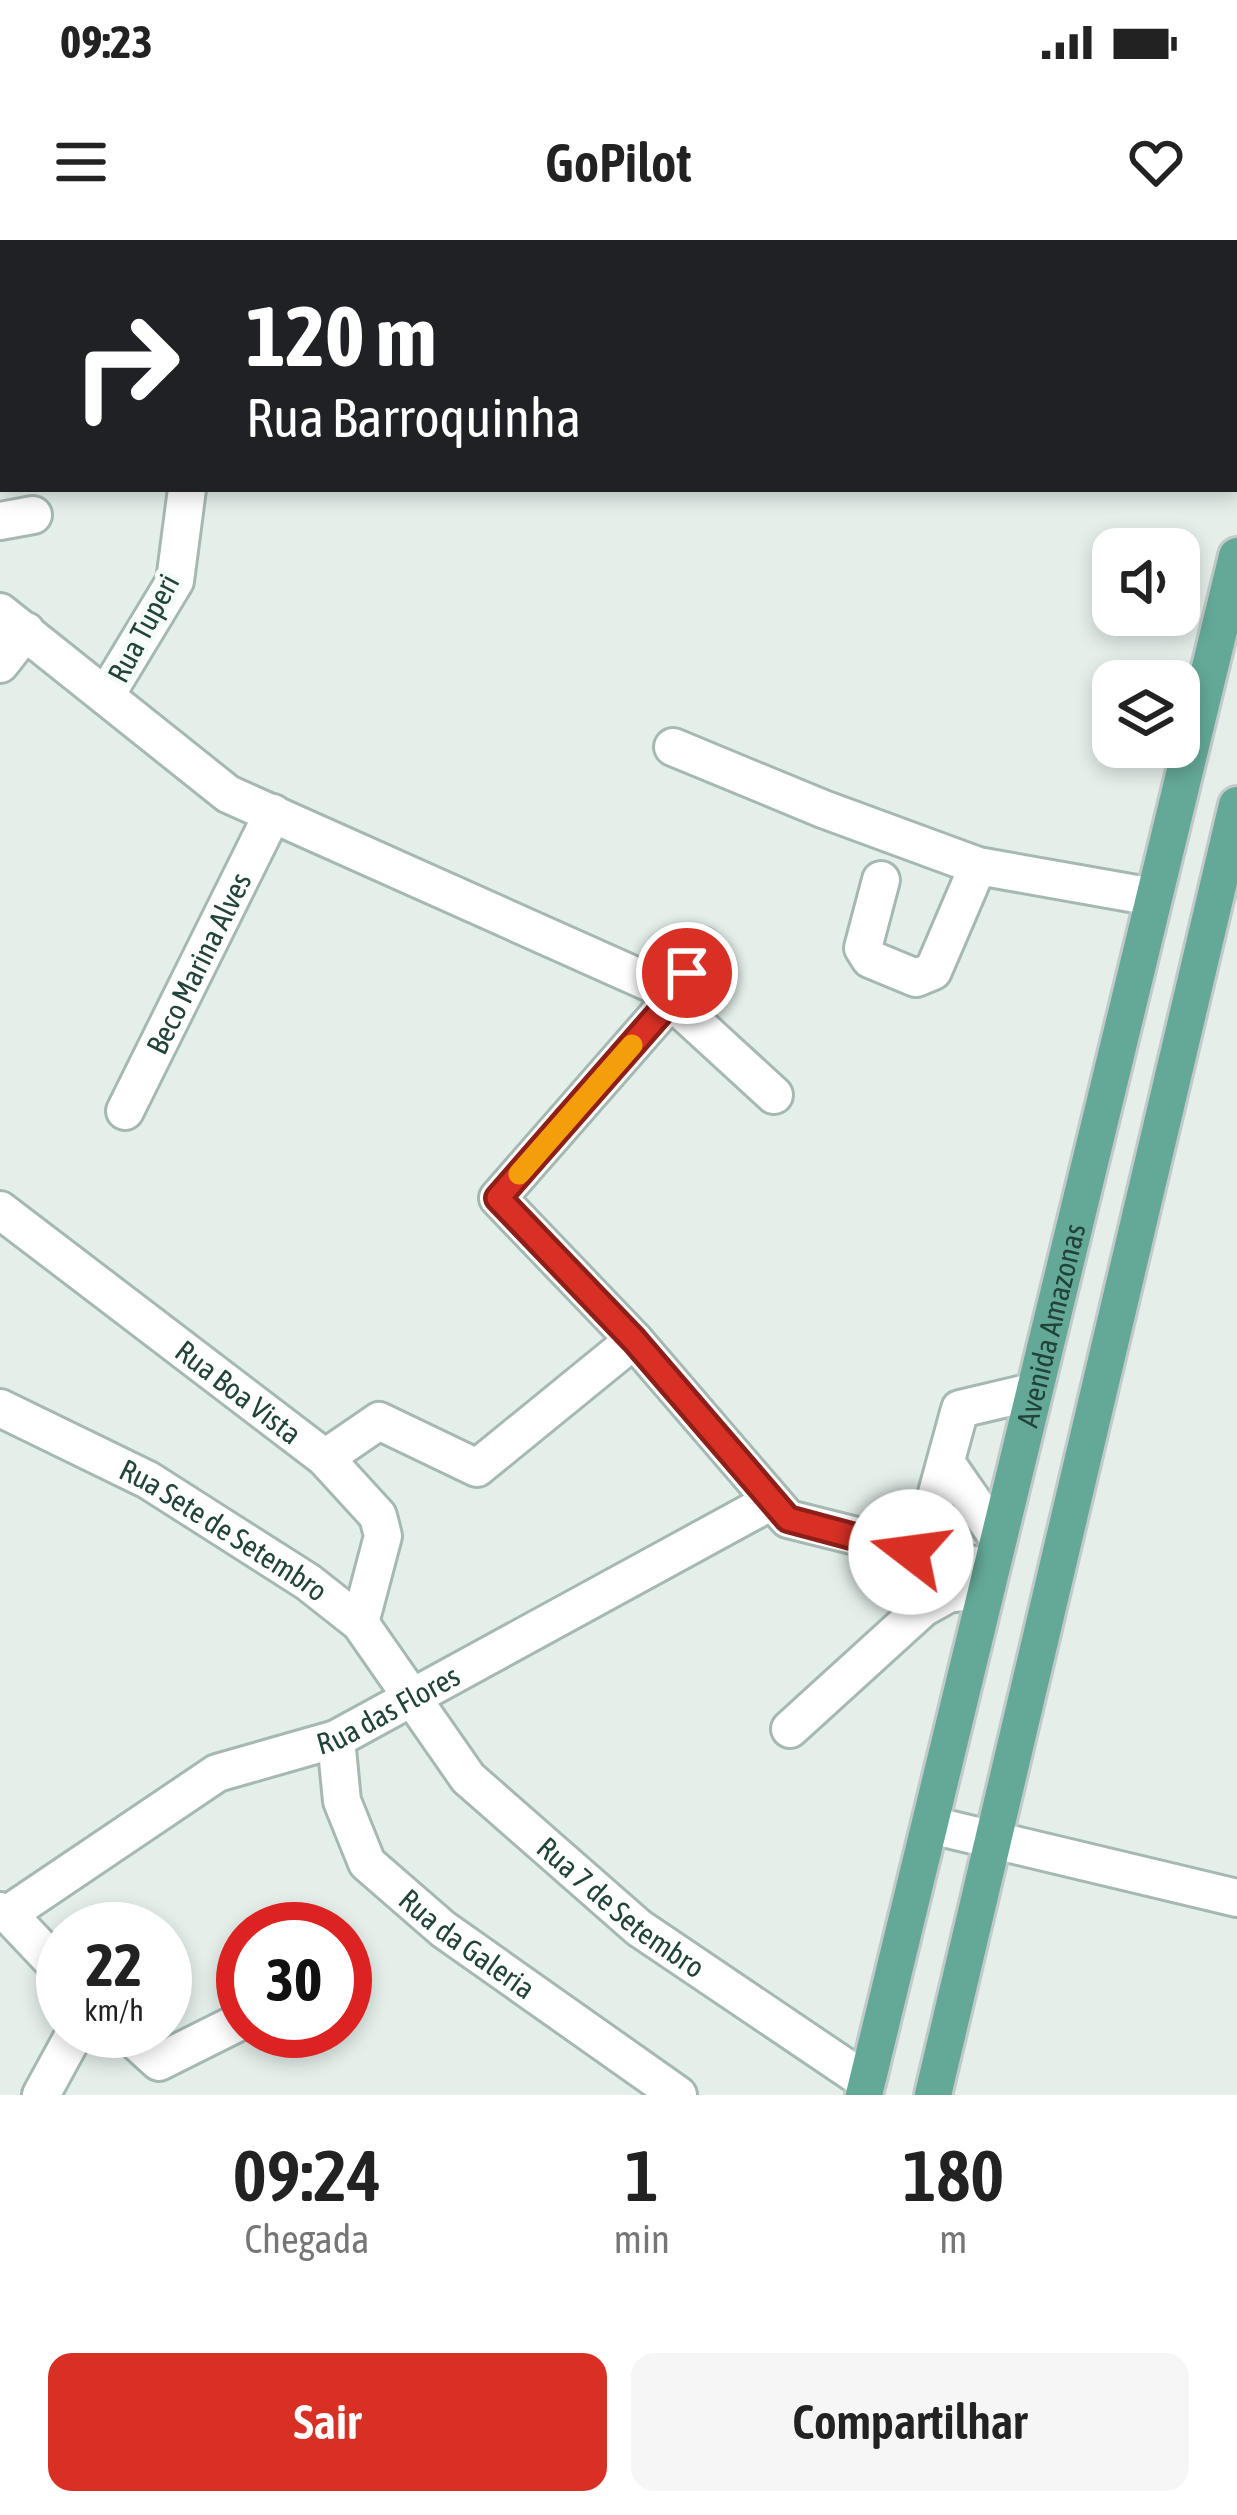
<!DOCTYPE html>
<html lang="pt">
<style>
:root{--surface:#fff;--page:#f6f6f6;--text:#222;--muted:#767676;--accent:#d93025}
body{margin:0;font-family:"Asap Condensed",sans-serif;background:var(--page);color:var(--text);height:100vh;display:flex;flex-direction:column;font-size:45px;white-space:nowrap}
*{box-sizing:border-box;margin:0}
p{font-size:39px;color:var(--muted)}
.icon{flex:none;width:66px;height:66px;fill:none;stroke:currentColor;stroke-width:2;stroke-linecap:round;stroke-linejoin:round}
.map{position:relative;height:1855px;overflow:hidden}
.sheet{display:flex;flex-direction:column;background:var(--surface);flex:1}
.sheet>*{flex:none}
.banner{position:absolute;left:0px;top:0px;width:1239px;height:252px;box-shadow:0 6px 18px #0003;background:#202124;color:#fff;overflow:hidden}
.fabs{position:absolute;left:1092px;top:288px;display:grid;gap:24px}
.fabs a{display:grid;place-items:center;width:108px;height:108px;border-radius:24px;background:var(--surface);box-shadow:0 6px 18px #0003;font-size:60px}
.speed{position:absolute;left:36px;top:1662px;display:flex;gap:24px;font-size:60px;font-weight:700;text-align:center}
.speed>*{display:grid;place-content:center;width:156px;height:156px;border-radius:50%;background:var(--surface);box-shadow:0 6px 18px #0003;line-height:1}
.speed small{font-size:30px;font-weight:400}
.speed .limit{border:18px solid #d22;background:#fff;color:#111}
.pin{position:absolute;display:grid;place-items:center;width:102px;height:102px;color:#fff;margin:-51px;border:6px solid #fff;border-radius:50%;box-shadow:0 3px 12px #0007}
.me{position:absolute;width:132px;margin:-66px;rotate:285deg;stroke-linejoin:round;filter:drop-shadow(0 0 9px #0008)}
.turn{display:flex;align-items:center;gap:42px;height:252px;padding:0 48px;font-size:54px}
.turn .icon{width:156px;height:156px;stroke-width:2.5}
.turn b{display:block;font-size:84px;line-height:102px}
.eta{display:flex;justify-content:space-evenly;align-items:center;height:204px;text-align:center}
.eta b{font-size:72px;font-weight:600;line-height:84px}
.action{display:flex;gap:24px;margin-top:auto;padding:24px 48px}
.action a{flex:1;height:138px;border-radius:24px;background:var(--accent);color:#fff;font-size:48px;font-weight:600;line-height:138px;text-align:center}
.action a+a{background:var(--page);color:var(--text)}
.status{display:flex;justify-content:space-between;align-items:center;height:84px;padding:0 60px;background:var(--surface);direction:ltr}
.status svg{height:33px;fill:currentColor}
header{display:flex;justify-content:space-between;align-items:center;height:156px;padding:0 48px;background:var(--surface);font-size:54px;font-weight:600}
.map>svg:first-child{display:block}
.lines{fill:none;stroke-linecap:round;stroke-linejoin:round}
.minor-casing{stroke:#a6b8b2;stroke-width:42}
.major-casing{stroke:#c1cac8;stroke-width:42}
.minor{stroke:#fff;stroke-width:36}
.major{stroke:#64a998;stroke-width:36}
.route-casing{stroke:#8d1f18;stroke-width:30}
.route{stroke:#d93025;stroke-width:21}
.slow{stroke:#f59e0b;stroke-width:21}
.labels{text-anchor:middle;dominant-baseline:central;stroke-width:10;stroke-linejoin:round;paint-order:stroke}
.street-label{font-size:30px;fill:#21433a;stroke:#f5fbf8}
</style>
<div class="status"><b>09:23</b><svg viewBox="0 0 49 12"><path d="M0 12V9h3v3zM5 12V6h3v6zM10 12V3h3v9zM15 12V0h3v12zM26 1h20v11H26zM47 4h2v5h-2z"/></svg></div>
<header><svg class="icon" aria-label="menu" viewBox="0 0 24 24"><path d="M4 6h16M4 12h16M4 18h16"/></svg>GoPilot<svg class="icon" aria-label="heart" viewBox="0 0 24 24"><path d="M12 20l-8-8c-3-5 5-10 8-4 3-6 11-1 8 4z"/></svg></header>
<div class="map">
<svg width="1237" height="1855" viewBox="0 0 1237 1855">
<rect width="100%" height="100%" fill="#e4efea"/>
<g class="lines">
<defs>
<g id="minor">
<path d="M628,0L631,3"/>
<path d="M1120,3L1147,0"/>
<path d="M1236,77L1237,52"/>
<path d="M0,178L3,177"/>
<path d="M1236,228H1237"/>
<path d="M0,281L33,275"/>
<path d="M0,372L228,554L653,744L774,855"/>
<path d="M0,424L26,391"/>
<path d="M106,455L175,341L187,249"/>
<path d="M673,507L823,569L978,626L1153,657"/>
<path d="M881,640L863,708L870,719L916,738L933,731L978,626"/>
<path d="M702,706L672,759L498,958L634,1100L788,1279L989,1329"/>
<path id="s1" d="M125,871L273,573"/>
<path id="s2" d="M0,970L325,1218L378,1276L383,1296L360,1383"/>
<path id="s3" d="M0,1168L148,1240L308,1342L360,1383L468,1538L639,1688L867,1842"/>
<path d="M325,1218L379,1181L477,1228L634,1100"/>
<path d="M947,1224L997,1296"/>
<path d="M911,1312L918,1286L934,1264L960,1169L1032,1152"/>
<path d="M790,1489L923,1368L948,1354L985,1349"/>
<path id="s4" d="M336,1499L342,1561L367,1623L443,1689L678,1855"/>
<path d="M931,1585L1237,1658"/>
<path d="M0,1671L8,1674L63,1732"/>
<path id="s5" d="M8,1674L217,1533L336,1499L772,1261"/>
<path d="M125,1791L159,1822L243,1780"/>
<path d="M41,1855L76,1791"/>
</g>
<g id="major">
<path id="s6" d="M864,1855L1237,316"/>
<path d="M933,1855L1237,565"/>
</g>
</defs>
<use href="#minor" class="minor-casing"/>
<use href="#major" class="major-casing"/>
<use href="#minor" class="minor"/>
<use href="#major" class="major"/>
</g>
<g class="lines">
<defs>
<path id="route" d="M687,733L672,759L498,958L634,1100L788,1279L911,1312"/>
</defs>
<use href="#route" class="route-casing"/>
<use href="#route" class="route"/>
<path class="slow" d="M519,934L632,805"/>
</g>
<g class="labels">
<g class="street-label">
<text transform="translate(143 388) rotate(-62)">Rua Tuperi</text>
<text stroke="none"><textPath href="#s1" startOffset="165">Beco Marina Alves</textPath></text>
<text stroke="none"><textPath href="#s6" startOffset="792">Avenida Amazonas</textPath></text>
<text stroke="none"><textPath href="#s2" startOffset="300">Rua Boa Vista</textPath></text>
<text stroke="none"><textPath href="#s3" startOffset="255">Rua Sete de Setembro</textPath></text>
<text stroke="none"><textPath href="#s5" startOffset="435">Rua das Flores</textPath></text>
<text stroke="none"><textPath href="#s3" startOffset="810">Rua 7 de Setembro</textPath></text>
<text stroke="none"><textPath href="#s4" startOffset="258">Rua da Galeria</textPath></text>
</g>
</g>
</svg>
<div class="fabs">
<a><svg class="icon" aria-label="sound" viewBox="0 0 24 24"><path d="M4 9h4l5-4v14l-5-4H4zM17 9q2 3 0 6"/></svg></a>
<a><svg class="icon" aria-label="layers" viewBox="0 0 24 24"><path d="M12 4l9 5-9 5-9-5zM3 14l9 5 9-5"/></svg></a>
</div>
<div class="speed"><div>22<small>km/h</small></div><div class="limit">30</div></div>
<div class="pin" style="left:687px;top:733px;background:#d93025"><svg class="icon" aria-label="arrive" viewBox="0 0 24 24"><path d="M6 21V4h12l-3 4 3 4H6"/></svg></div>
<svg class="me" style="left:911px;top:1312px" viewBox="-20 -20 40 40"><circle r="19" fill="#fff"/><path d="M0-13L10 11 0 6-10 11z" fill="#d93025"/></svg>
<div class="banner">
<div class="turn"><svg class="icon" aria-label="right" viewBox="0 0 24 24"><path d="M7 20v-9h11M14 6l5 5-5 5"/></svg><div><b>120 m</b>Rua Barroquinha</div></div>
</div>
</div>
<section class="sheet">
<div class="eta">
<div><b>09:24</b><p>Chegada</p></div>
<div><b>1</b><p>min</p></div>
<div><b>180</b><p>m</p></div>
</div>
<div class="action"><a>Sair</a><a>Compartilhar</a></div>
</section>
